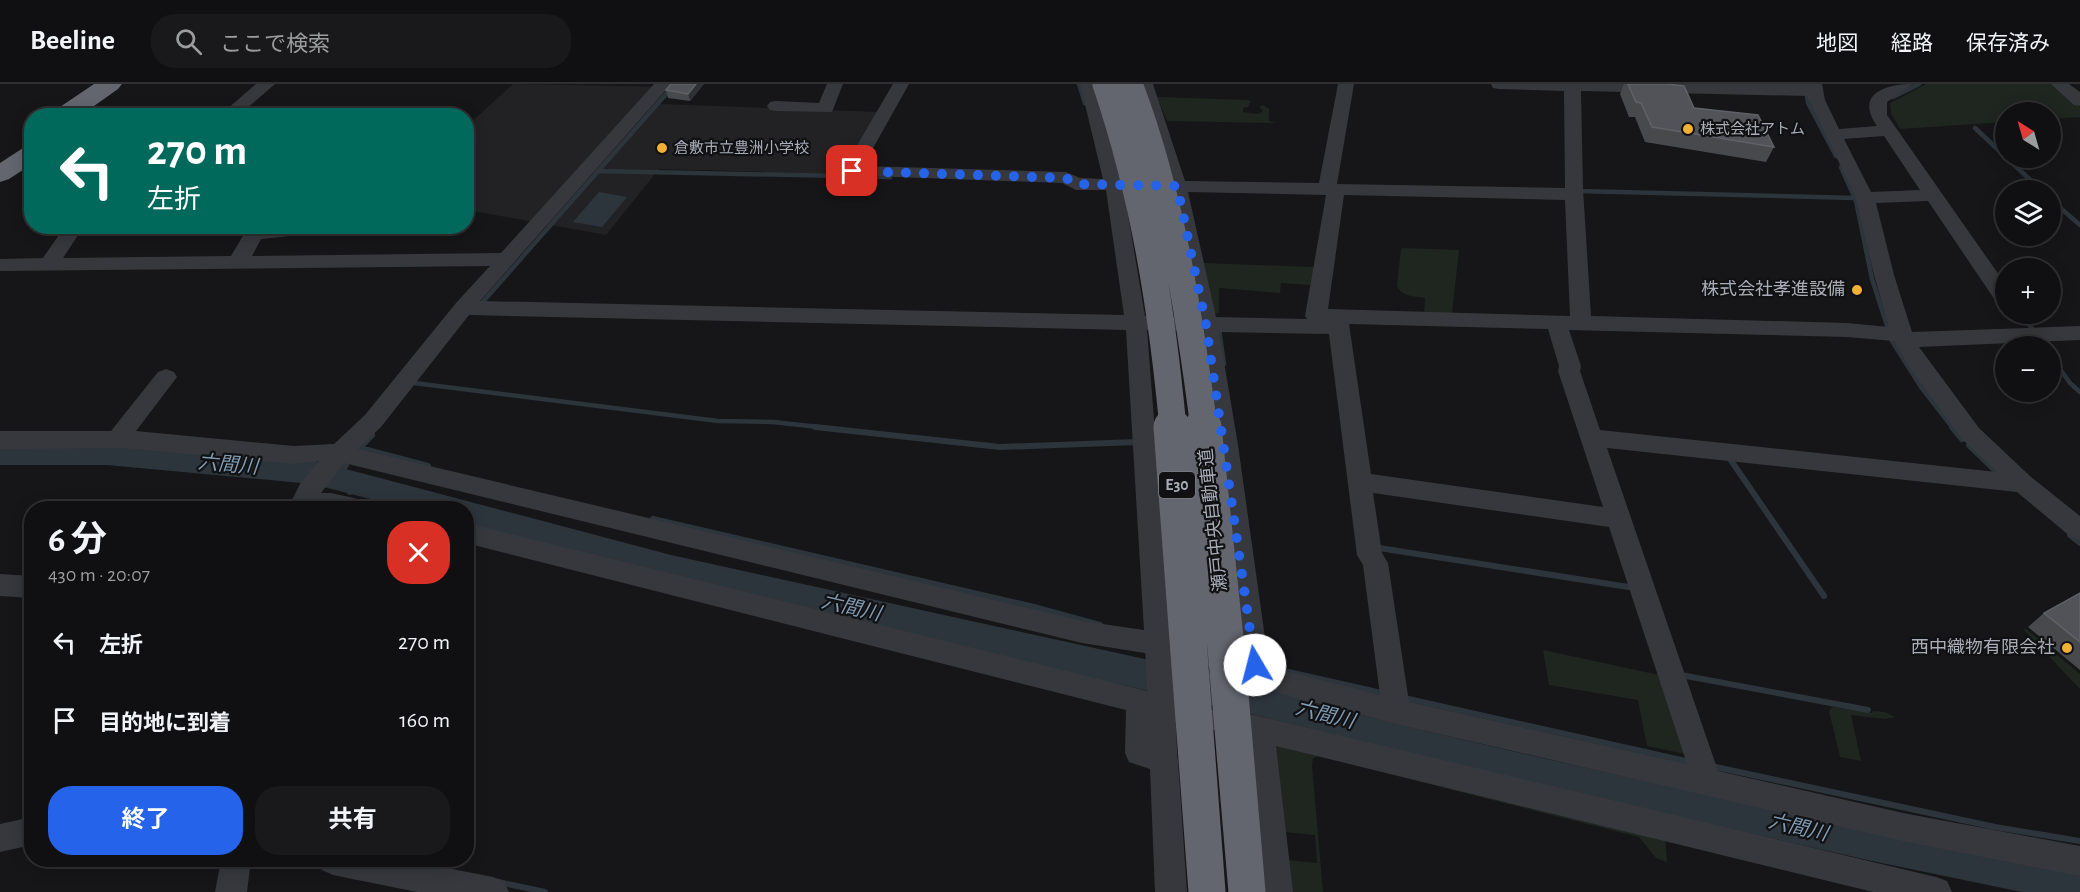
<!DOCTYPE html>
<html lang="ja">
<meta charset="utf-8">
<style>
:root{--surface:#101012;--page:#19191b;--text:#f1f3f6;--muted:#9c9d9f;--line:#303032;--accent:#2563eb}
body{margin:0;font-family:"Alegreya Sans","Noto Sans JP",sans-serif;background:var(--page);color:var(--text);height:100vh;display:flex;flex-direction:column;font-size:22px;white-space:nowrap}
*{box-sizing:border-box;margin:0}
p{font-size:20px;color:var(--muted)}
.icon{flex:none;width:33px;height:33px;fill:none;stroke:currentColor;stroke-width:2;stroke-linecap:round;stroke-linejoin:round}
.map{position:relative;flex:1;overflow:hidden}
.sheet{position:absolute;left:24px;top:417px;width:450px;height:366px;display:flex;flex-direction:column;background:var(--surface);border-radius:24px;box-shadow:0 3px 15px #0003,0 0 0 2px var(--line)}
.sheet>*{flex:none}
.hud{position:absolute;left:24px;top:24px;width:450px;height:126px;border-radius:24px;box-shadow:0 3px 15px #0003,0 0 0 2px var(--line);background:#00695c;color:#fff;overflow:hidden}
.needle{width:39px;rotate:323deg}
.fabs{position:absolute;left:1995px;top:18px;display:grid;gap:12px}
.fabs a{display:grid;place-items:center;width:66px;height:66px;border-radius:50%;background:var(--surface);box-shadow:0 3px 15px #0003,0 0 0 2px var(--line);font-size:30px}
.pin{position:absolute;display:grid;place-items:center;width:51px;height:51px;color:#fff;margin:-26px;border-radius:12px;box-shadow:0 3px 9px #0006}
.me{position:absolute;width:66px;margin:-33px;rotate:352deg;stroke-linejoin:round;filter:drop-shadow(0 0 4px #0008)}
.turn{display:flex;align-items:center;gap:21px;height:126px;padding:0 24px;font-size:27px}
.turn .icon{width:78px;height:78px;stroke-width:2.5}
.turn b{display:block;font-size:42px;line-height:51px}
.round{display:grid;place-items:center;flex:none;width:63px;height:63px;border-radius:24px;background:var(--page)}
.summary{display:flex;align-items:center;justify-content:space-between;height:102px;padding:0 24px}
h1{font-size:36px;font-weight:700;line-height:45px}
.action{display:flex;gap:12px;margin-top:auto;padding:12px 24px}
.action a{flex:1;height:69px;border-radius:24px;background:var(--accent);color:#fff;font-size:24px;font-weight:700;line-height:69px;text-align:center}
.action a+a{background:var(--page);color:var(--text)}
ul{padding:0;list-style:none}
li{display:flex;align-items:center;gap:18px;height:78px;padding:0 24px}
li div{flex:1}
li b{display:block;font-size:22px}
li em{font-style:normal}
header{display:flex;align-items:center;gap:36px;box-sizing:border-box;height:84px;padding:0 30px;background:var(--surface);border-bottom:2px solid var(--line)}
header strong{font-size:28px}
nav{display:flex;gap:33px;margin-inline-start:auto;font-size:21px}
.search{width:420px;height:54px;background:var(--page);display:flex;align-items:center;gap:15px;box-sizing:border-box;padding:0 21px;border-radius:24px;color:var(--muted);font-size:22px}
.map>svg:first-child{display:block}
.built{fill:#222225}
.green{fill:#1e261f;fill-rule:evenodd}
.water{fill:#2c353c}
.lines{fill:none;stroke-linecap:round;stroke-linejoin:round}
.stream-far1{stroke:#2c353c;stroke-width:4.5}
.stream{stroke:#2c353c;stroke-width:6}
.river{fill:#2c353c;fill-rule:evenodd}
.minor{fill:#37383d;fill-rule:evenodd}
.highway{fill:#63666e;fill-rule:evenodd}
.minor-bridge{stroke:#37383d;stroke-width:27}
.highway-bridge-far1{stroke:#63666e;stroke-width:27}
.highway-bridge{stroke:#63666e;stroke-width:37}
.wall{fill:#47494d}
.shaded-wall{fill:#2f3033}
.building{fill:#525359;stroke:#5f6168;stroke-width:1.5}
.route{stroke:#2563eb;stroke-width:10;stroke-dasharray:0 18}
.poi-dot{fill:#f2b134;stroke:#111113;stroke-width:2}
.labels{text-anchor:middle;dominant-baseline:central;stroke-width:4.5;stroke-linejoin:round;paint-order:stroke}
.far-poi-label{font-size:15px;fill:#a8adb8;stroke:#111113;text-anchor:start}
.shield{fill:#111113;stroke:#7b7e86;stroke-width:1.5}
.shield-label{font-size:16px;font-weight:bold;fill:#a8adb8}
.poi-label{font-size:18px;fill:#a8adb8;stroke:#111113;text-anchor:end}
.street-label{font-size:18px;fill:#a8adb8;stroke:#111113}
.water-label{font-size:20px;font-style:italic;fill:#7f9bb3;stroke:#111113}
</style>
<header>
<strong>Beeline</strong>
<div class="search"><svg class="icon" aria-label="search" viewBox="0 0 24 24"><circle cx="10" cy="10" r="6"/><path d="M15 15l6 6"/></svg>ここで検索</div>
<nav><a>地図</a><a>経路</a><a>保存済み</a></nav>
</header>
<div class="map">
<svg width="2080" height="808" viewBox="0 0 2080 808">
<rect width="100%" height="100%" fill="#161618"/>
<path class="built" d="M513,0L674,3L660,20L879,28L843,90L659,85L606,151L467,126V42Z"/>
<path class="green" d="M1926,0H2052L2080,23V33L2051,35L2050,28H2006L2005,38L1900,45L1891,29L1890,19Z
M1157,13L1246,16L1251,17L1248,23L1243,24V28L1258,30L1263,27L1259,23L1263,21L1269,25V37L1276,39L1167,37Z
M1401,164L1459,166L1452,229L1424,230L1425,214C1413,212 1403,213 1397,202Z
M1203,179L1314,183L1311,201L1281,199L1280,209L1219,204V229H1213Z
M2023,545H2026L2080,590V605Z
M1543,566L1664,592L1690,671L1647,662L1638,616L1549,601Z
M1832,623L1871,629L1873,627L1885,628L1895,633L1885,635L1851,631L1861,677L1840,673L1829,627Z
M1268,656L1665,751L1667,778L1656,774L1639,753L1319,672L1313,674L1312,682L1323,808H1284ZM1284,748L1315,751L1317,779L1288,776Z"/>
<path class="water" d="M599,108L627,113L602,143L573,138Z
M1252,603C1526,675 1803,731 2080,789V808H2022L1872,777L1608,717L1254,631Z"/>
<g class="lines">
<path class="stream-far1" d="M1079,0L1085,19
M1805,0L1808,19L1836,72
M1893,13L1919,0
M1975,44L2041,106
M1841,83L1856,117L1872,195L1892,257L1921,303L1953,344
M598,87L890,93
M1577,107L1855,114
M2050,115L2080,141
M480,221L675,0
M2022,230L2044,262
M1219,245L1224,280
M2050,271L2070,299L2080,308
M414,299L718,337L773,338L828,344"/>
<path class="stream" d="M815,343L1000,363L1137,358
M1952,343L1962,355
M1969,361L2001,392
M360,364L428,382
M358,366L372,351
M1730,375L1824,512
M336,393L346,381
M350,408L359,399
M653,435L1030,522L1100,541
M2070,451L2080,459
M1379,464L1635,504
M1284,587L1386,610
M1681,591L1868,626
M1404,614L1690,678
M1711,682L1995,743L2080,757
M498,798L545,808"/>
<path class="river" d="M0,359H107L312,376L671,471L1295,608L1308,613L1313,624L1308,635L1295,640L671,499L466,441V424H406L312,400L107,381H0Z"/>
<path class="minor" d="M256,0H275L238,32H219Z
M654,0H671L480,217L1124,231L1106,106H1076L1062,99L844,91L842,87L893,0H909L863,82L1066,88L1080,94L1103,95L1080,0H1096L1122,95L1166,96L1137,0H1153L1185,97L1319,99L1338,0H1354L1337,100L1565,104L1564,7L1499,5L1493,4L1491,0H1822L1825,16L1839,45L1877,42C1854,9 1887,0 1913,0L1887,18V31L2006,201V224L1999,222L1928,117L1876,119L1894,191L1912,248L2080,242V256L1919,263L1979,344L2031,393L2080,432V456L2071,453L2017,408L1607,364L1718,687L1903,729L2080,762V792L1903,757L1396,640L1282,610L1249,591L1171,574L1169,579L1159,583L1149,579L1145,569L1082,559L344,379L321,409H331L367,417L370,424H288L300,400L319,377L294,380L126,364L0,365V347H111L158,288L166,285L174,288L177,293L136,347L294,362L334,360L365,331L456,219L490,182L0,187V175L43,174L65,142H84L63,174L231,172L247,145L295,142L290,152L261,155L252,172L501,169ZM1581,7L1807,12L1856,114L1874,191L1889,243L1847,239L1591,232L1583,105ZM1884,52L1920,106L1871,108L1844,55ZM1124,107H1169L1195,233L1145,232ZM1188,108L1326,111L1305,232L1307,235L1216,233ZM1344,111L1565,116L1570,232L1328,225ZM469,231L1126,246L1144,546L1082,537L358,365L381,343ZM1349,240L1548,245L1559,282L1558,287L1603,423L1371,390ZM1147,246L1198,247L1215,361L1240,566L1171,551ZM1569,246L1847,253L1894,257L1911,286L1963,356L1997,388L1600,346L1580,287L1581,282ZM1219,248L1329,250L1357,471L1363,481L1380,611L1289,588L1268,575L1238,361ZM1373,409L1609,443L1687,680L1409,618L1388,479L1382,469Z
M827,0H843L832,28L776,27L770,26L767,22L770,18L776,17L819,19Z
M2051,0H2069L2080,8V22L2074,21Z
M466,439L1188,617L1192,626L1188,635L1178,638L1154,633L1153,660L1174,667L1178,676L1187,808H1155L1150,685L1129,678L1125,669L1126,626L466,459Z
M0,490L32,492V514L0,512Z
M1220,623L1936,793L1947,797L1952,808H1873L1276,662L1293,808H1261L1247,655L1210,645L1206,636L1210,627Z
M32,733V761L0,768V740Z
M221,776H251L247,808H215Z
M318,776H406L493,793L504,797L509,808H417L333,791L322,786Z"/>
<path class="highway" d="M94,0H122L118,5L80,32H51L54,27Z
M32,62V80L9,95L0,98V79L23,64Z"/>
<path class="minor-bridge" d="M1159,571L1164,676"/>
<path class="highway-bridge-far1" d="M1106,0C1144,112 1162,226 1173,344
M1129,0C1171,109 1189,229 1204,344"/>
<path class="highway-bridge" d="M1172,343L1207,808
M1203,343L1226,564L1247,808"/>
</g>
<path class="wall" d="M704,0L690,17L668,14L666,6Z
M1624,0H1667L1694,24L1774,63L1766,78L1645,58L1635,33H1629L1620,10Z
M2080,509V586L2028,543L2044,529Z"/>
<path class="shaded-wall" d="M696,0H704L690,17L688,10Z"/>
<path class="building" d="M671,0H696L688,10L666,6Z
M1628,0H1667L1684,2L1694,24L1758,31L1774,63L1652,43L1641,19L1636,18Z
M2080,509V558L2044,529Z"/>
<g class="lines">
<path class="route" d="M852,87L1066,94L1076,100L1177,102L1206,241L1255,581"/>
</g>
<g class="poi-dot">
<circle cx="1688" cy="45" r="6"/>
<circle cx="662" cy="64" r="6"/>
<circle cx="1857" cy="206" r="6"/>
<circle cx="2067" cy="564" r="6"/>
</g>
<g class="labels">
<g class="far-poi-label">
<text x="1700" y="45">株式会社アトム</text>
<text x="674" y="64">倉敷市立豊洲小学校</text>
</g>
<rect class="shield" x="1159" y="388" width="36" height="26" rx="4.5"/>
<g class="shield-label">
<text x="1177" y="401">E30</text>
</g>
<g class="poi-label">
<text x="1845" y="206">株式会社孝進設備</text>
<text x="2055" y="564">西中織物有限会社</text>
</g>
<g class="street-label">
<text transform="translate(1214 436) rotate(-96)">瀬戸中央自動車道</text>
</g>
<g class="water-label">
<text transform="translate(228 381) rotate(5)">六間川</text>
<text transform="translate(851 524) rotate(13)">六間川</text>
<text transform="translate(1325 631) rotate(14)">六間川</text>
<text transform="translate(1798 744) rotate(13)">六間川</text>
</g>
</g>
</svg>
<div class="fabs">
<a><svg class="needle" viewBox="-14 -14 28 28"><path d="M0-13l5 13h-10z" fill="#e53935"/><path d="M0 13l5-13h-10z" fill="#9c9d9f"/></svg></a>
<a><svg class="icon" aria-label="layers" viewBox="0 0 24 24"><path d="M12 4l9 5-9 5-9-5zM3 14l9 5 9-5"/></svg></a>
<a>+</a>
<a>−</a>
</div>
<div class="pin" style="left:852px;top:87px;background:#d93025"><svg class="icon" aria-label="arrive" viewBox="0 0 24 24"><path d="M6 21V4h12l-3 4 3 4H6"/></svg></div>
<svg class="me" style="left:1255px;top:581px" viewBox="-20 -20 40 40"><circle r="19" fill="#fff"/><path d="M0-13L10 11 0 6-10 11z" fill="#2563eb"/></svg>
<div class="hud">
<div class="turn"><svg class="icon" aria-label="left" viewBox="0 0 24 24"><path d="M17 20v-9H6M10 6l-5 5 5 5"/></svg><div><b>270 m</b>左折</div></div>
</div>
<section class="sheet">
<div class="summary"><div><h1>6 分</h1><p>430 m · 20:07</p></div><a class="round" style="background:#d93025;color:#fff"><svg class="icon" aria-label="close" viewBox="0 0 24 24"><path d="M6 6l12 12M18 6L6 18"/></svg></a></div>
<ul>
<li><svg class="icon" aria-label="left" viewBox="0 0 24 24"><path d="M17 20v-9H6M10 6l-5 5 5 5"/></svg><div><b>左折</b></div><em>270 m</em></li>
<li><svg class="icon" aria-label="arrive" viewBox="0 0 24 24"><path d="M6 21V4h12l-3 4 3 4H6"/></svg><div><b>目的地に到着</b></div><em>160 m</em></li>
</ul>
<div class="action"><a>終了</a><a>共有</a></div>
</section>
</div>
